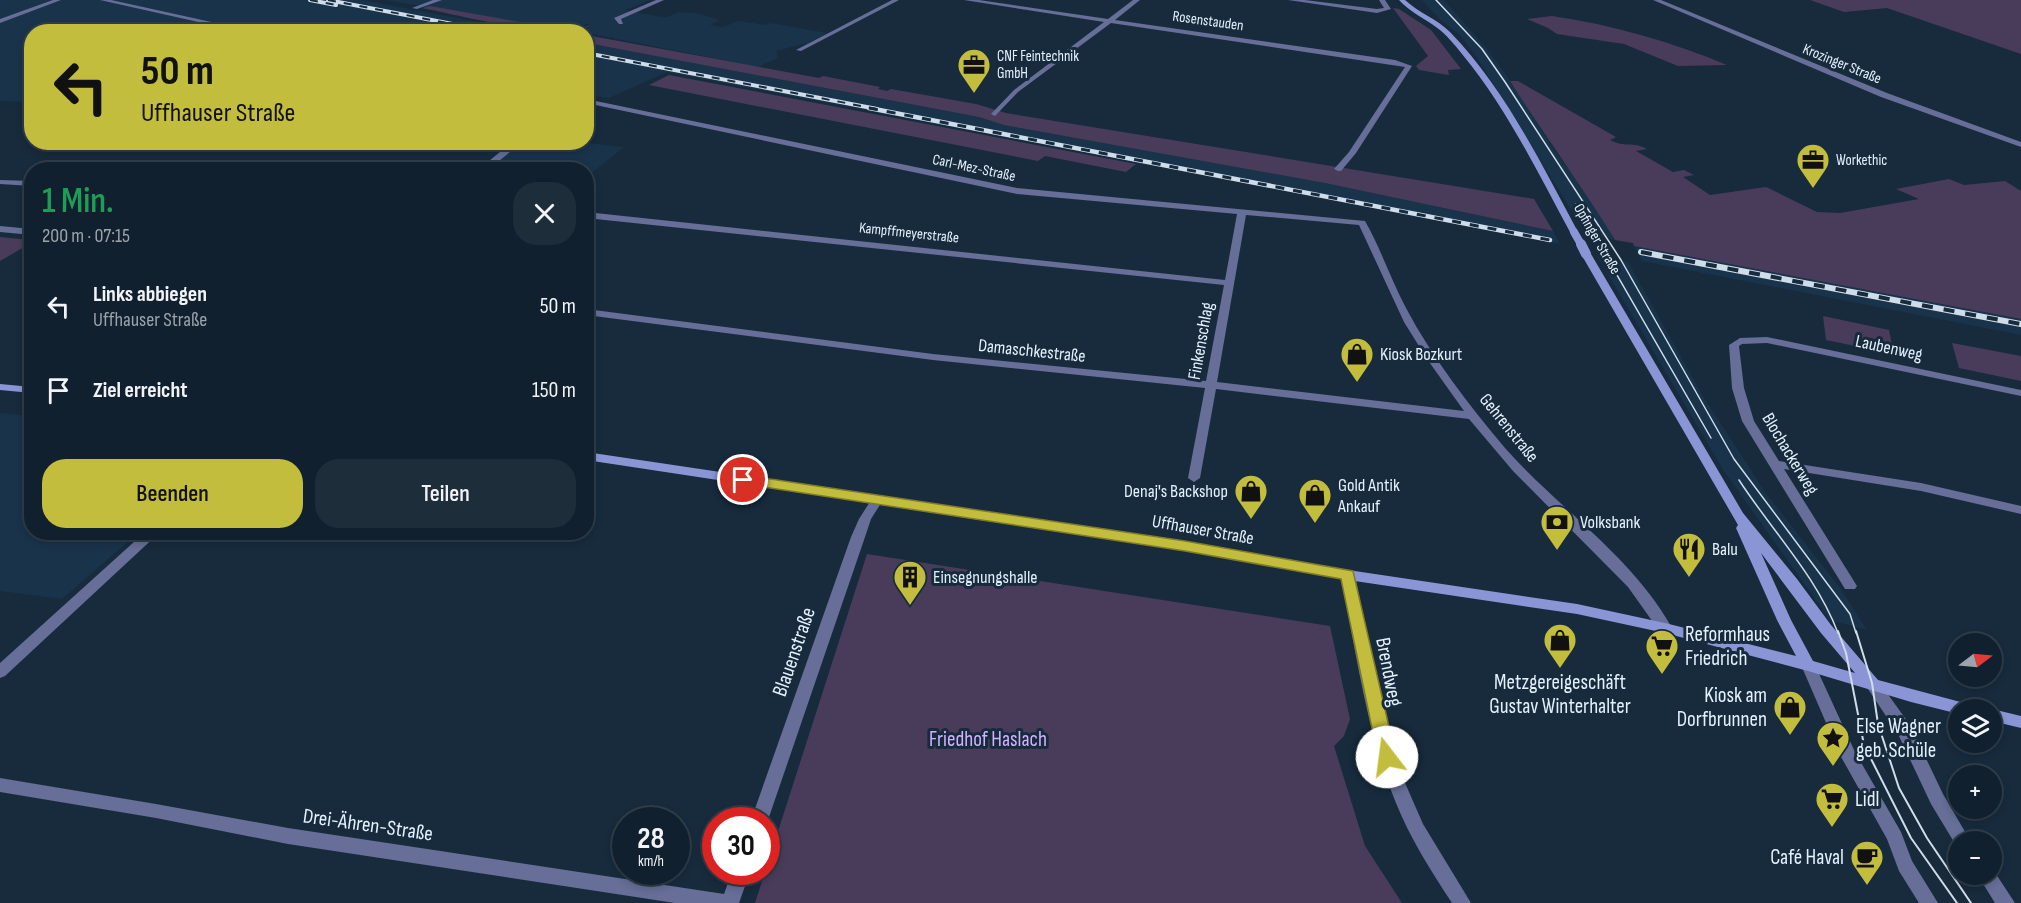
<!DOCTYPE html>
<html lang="de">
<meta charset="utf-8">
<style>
:root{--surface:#11202e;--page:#1e2d3a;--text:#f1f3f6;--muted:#9ca3aa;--line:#303e4a;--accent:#c3bd3e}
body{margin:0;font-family:"Sofia Sans Condensed",sans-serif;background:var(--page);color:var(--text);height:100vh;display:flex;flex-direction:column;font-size:22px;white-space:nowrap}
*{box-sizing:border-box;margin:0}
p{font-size:20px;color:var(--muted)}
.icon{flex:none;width:33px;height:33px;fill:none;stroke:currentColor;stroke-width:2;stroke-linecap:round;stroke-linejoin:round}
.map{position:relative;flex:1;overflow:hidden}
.drawer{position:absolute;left:24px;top:162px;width:570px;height:378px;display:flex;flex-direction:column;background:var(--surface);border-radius:24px;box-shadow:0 3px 9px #0003,0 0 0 2px var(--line)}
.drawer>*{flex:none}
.top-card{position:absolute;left:24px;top:24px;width:570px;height:126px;border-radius:24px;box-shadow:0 3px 9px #0003,0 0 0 2px var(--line);background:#c3bd3e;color:#111;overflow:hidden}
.needle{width:39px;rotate:74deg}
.controls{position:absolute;left:1948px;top:633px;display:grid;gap:12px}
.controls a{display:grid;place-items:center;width:54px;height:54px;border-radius:50%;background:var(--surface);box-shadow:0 3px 9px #0003,0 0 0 2px var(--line);font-size:30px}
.speed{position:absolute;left:612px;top:807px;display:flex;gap:12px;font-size:30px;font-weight:700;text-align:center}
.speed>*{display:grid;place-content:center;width:78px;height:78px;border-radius:50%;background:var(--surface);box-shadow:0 3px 9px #0003,0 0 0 2px var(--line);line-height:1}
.speed small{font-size:15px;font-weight:400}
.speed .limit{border:9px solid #d22;background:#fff;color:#111}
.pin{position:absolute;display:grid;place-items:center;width:51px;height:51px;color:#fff;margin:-26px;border:3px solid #fff;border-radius:50%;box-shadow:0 2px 6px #0007}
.me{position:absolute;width:66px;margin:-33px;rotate:345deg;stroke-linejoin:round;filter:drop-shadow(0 0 4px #0008)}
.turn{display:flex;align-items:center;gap:21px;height:126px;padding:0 18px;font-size:27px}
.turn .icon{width:78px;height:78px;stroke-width:2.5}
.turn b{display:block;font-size:42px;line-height:51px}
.round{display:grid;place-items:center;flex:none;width:63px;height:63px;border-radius:24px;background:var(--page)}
.overview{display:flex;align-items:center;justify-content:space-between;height:102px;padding:0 18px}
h1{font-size:36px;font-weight:600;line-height:45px;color:#1e9e55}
.cta{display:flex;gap:12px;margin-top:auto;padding:12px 18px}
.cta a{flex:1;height:69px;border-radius:24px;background:var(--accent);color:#111;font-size:24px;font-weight:600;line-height:69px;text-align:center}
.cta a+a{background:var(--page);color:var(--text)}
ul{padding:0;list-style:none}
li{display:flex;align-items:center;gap:18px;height:84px;padding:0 18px}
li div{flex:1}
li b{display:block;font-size:22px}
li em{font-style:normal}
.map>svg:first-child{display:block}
.built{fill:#19334b}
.green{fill:#493c5a}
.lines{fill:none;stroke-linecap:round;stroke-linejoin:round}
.street{fill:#676e97;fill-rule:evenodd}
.secondary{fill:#8a95d6;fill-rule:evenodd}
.tram-far1{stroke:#cfdce9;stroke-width:1.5}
.tram{stroke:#cfdce9;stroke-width:2}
.rail-far2-casing{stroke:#cfdce9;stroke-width:4}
.rail-far1-casing{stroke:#cfdce9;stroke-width:4.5}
.rail-casing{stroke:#cfdce9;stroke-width:6}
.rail-far2{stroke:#172b3d;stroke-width:2;stroke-dasharray:8;stroke-linecap:butt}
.rail-far1{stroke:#172b3d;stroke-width:3;stroke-dasharray:9;stroke-linecap:butt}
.rail{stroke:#172b3d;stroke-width:4;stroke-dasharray:11;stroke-linecap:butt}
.secondary-bridge-far1{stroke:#8a95d6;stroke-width:8}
.secondary-bridge{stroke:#8a95d6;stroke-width:10}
.route{fill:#c3bd3e;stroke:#7f7b28;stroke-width:1.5}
.labels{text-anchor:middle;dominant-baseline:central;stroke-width:6;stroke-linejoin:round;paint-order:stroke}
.far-street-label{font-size:15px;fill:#e4f1fd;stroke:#172b3d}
.far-poi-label{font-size:15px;fill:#e4f1fd;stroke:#172b3d;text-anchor:start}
.street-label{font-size:18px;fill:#e4f1fd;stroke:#172b3d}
.poi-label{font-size:18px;fill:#e4f1fd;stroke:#172b3d;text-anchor:start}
.near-poi-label{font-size:21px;fill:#e4f1fd;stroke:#172b3d;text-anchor:start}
.near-street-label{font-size:21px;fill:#e4f1fd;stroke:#172b3d}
.near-park-label{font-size:21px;fill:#d4b1ff;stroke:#172b3d}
</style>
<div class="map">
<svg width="2021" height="903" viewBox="0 0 2021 903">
<rect width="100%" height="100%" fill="#172b3d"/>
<path class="built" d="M0,0H361L527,31L32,32L31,102L0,101Z
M385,0H650L625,10L661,17H668L679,12L696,13L720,20L710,25L723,27L738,21L765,25L770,23L827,33L808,43L776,51L778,58L758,67L577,31L588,28L590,25L587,24L571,31Z
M1422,0H1444L1487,49L1504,72L1555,151L1593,203L1615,240L1586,234L1476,56L1459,34L1439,19Z
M586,43L979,117L1004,125L1325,183L1553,231L1560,244L667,72L609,98L587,95Z
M578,142L624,147L587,177L586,170H482L518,143Z
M1634,246L2021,319V335L1642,261Z
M1597,256L1628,262L1704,398L1740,453L1765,492L1840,588L1867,630L1830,620L1724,471Z
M0,413L31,416L32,532L138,533L62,599L0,591Z"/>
<path class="green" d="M1810,0H2021V54L1887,8L1844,12Z
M430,6L571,31L591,25C567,44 455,14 422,8Z
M1393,8L1399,9L1431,30L1461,69L1448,70L1449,75L1419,70L1416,66L1428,56Z
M1552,16C1613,25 1669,41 1727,65L1678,66L1624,44L1557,34L1548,28L1527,19Z
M586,35L819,78L823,76L880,87L878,89L887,91L891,89L976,104L1006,113L1534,199L1553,231L1325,183L1004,125L979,117L587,43Z
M669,75L1136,164L1126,172L1045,156L1038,161L649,85Z
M1510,81H1518L1616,137L1610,140C1624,148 1633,141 1647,149L1636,151L1673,172L1684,170L1694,175L1683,177L1710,195L1766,187L1817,212L1840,213L1919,199L1896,189L1949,179L1964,185L2005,181L2021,191V319L1634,246L1633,243L1615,240C1582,186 1544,135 1510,81Z
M0,237L31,240V243L0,261Z
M1823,316L1889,330L1894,354L1826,340Z
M1952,343L2021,356V381L1959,368Z
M867,554L1330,626L1350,719L1344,736L1334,746L1365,846L1402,903H755Z"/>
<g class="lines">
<path class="street" d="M53,0H61L0,23V19Z
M100,0H111L257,32H243Z
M433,0H442L417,9L412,8Z
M656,0H664L621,19L623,24H619L614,18Z
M892,0H899L801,51L796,50Z
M964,0H979L1108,19L1133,0H1140L1115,20L1395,60L1412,66L1356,153L1341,171H1338L1334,169L1349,152L1405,67L1111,23L1018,92L995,116L991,114L1014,90L1104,22Z
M1288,0H1305L1377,9L1384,8L1379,0H1385L1391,9L1377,13Z
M1653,0H1661L1887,93L2021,142V147L1881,97Z
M586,99L1017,188L1365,221C1381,249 1391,280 1406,308C1433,359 1469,405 1505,448C1559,509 1632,556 1672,628L1670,632L1665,633L1660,632L1628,587L1513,471L1469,419L1216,389L1200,478L1194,482L1188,478L1205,388L933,360L586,315V309L933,354L1206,381L1224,285L586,218V212L1225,280L1237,214L1017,194L586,103ZM1246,215L1359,225L1404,322L1427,359L1464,411L1217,382Z
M512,142H522L488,170H478Z
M0,180L32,181V186L0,184Z
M0,226L32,229V235L0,232Z
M1767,337L2021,390V396L1767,343L1742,344L1739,346L1744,388L1754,421L1779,461L1921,483L2021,506V514L1921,491L1784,469L1857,586L1855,589H1845L1742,421L1732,388L1729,345L1740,338Z
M877,496L883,500L871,519L865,537L768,820L766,822V820H751L851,537L859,519L873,497Z
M145,532H160L5,676L0,678V663Z
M1348,570L1353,572L1355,575L1378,690L1402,776L1423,824L1471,903H1452C1431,871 1410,838 1396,803C1366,730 1356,652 1341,575L1343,572Z
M1808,659L1813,661L1815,665L1855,752L1901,832L1912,861L1938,903H1919L1899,871L1887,839L1840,755L1801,665L1803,661Z
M1872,677L1877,679L1910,725L1943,794L1971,842H1959V848L1957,847L1931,804L1898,734L1864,683L1867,679Z
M0,778L156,804L288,828L724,894L732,872H750L739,903H675L288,844L156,818L0,792Z
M1992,868L2015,903H1995L1977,874H1992Z"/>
<path class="secondary" d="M1399,0H1405C1419,13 1437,19 1450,32C1505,89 1541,163 1578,232L1577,234L1574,235L1570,232C1537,171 1506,107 1462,54C1454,44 1446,34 1436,27C1424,18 1410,12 1399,0Z
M1586,251L1591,254L1743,513L1797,579L1831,625L1878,680L1968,704L1973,706L1976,710H1959V714L1911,702L1808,671L1665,633L1577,614L1348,580L1185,551L586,460V452L1185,541L1348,570L1577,604L1665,623L1796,656L1777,620L1736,528L1738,525L1581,254ZM1761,553L1821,633L1855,673L1813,661L1791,620Z
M0,384L32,387V393L0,390Z
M1992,709L2021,716V728L1992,721V710H1990Z"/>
<path class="tram-far1" d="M1436,0L1482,49L1505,82L1621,260L1734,459L1850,614L1856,633
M1576,204L1711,438
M1739,480C1772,531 1816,575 1838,633"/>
<path class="tram" d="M1838,631L1846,653L1864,745L1911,838L1957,903
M1856,631L1872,683L1878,724L1899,788L1927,838L1971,903"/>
<defs>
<path id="rail-far2" d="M310,0L336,5
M328,0L494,32
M586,53L877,109"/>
<path id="rail-far1" d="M869,108L1550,240"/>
<path id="rail" d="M1641,252L2021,324"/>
</defs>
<use href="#rail-far2" class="rail-far2-casing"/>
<use href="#rail-far1" class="rail-far1-casing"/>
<use href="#rail" class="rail-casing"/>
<use href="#rail-far2" class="rail-far2"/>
<use href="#rail-far1" class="rail-far1"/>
<use href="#rail" class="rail"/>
<path class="secondary-bridge-far1" d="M1574,232L1582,246"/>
<path class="secondary-bridge" d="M1581,244L1586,254"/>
</g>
<path class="route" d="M743,475L1185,541L1353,571L1396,757L1394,762L1387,765L1381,762L1378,757L1341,579L1185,551L738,483L736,480L738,476Z"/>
<defs>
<symbol id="office-pin" viewBox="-11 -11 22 30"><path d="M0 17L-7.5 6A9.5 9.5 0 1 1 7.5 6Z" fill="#c3bd3e" stroke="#172b3d"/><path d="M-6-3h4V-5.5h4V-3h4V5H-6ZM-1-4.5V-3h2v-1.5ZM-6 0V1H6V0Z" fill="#111"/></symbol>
<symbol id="shop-pin" viewBox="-11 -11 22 30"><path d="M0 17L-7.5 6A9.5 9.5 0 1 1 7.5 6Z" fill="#c3bd3e" stroke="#172b3d"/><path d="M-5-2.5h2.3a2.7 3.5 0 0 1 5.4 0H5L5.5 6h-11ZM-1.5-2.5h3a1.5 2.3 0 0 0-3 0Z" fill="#111"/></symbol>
<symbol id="bank-pin" viewBox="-11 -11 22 30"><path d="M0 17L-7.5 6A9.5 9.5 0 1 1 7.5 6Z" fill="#c3bd3e" stroke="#172b3d"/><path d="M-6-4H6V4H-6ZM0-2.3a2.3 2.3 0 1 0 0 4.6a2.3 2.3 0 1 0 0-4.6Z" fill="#111"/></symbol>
<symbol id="restaurant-pin" viewBox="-11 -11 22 30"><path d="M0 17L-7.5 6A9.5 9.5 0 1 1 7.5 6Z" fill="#c3bd3e" stroke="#172b3d"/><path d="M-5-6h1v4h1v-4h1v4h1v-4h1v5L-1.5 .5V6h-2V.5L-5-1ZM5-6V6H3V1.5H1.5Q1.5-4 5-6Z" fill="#111"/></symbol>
<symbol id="building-pin" viewBox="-11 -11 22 30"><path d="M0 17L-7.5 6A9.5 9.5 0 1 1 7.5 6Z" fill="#c3bd3e" stroke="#172b3d"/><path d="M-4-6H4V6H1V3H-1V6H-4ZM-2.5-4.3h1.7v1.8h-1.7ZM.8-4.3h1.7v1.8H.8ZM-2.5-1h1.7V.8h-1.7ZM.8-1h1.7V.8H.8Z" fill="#111"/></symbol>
<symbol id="supermarket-pin" viewBox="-11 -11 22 30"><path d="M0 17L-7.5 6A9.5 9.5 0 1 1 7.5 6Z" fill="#c3bd3e" stroke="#172b3d"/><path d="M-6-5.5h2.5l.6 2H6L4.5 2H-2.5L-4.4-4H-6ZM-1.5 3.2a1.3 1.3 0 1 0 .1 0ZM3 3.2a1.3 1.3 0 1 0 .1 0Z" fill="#111"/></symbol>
<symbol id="sight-pin" viewBox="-11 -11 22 30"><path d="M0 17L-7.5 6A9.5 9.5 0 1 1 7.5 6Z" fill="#c3bd3e" stroke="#172b3d"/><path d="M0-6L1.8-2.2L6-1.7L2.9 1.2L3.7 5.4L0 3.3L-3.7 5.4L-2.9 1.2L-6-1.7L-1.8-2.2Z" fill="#111"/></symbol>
<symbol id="cafe-pin" viewBox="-11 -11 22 30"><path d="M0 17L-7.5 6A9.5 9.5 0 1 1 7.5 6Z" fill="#c3bd3e" stroke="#172b3d"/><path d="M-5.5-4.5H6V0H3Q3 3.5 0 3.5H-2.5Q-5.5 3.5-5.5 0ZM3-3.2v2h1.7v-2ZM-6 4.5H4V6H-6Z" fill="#111"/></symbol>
</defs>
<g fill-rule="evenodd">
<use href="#office-pin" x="955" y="46" width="38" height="52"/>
<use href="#office-pin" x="1794" y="141" width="38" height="52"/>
<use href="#shop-pin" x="1338" y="335" width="38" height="52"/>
<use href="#shop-pin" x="1232" y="472" width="38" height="52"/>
<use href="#shop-pin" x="1296" y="476" width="38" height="52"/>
<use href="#bank-pin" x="1538" y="503" width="38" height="52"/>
<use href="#restaurant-pin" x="1670" y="530" width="38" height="52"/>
<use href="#building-pin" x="891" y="558" width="38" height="52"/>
<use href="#shop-pin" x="1541" y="621" width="38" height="52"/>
<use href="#supermarket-pin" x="1643" y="627" width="38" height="52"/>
<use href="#shop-pin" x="1771" y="688" width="38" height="52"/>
<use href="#sight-pin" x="1814" y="719" width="38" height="52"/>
<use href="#supermarket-pin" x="1813" y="780" width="38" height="52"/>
<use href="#cafe-pin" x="1848" y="838" width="38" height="52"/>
</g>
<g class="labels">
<g class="far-street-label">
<text transform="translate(1208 21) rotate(8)">Rosenstauden</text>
<text transform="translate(1842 64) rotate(22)">Krozinger Straße</text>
<text transform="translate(974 168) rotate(12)">Carl-Mez-Straße</text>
<text transform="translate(909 233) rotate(6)">Kampffmeyerstraße</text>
<text transform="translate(1597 239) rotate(60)">Opfinger Straße</text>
</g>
<g class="far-poi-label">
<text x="997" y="56">CNF Feintechnik<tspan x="997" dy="17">GmbH</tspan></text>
<text x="1836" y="160">Workethic</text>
</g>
<g class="street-label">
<text transform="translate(1201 341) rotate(-80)">Finkenschlag</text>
<text transform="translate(1889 348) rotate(12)">Laubenweg</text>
<text transform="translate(1032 351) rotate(6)">Damaschkestraße</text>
<text transform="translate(1509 428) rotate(51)">Gehrenstraße</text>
<text transform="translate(1790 454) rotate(59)">Blochackerweg</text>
<text transform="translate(1203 530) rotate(10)">Uffhauser Straße</text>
</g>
<g class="poi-label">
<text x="1380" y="354">Kiosk Bozkurt</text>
<text x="1338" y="485">Gold Antik<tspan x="1338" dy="21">Ankauf</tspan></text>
<text x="1228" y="491" text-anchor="end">Denaj's Backshop</text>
<text x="1580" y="522">Volksbank</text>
<text x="1712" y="549">Balu</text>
<text x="933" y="577">Einsegnungshalle</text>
</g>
<g class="near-poi-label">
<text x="1685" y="634">Reformhaus<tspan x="1685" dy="24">Friedrich</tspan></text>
<text x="1560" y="682" text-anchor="middle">Metzgereigeschäft<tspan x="1560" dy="24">Gustav Winterhalter</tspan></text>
<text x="1767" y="695" text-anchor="end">Kiosk am<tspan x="1767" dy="24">Dorfbrunnen</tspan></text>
<text x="1856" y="726">Else Wagner<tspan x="1856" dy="24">geb. Schüle</tspan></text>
<text x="1855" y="799">Lidl</text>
<text x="1844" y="857" text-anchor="end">Café Haval</text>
</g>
<g class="near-street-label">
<text transform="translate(794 652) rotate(-71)">Blauenstraße</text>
<text transform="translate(1389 672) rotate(79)">Brendweg</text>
<text transform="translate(368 825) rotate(8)">Drei-Ähren-Straße</text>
</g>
<g class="near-park-label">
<text x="988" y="739">Friedhof Haslach</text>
</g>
</g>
</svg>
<div class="controls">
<a><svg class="needle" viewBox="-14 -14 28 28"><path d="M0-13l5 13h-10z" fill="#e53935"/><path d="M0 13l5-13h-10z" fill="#9ca3aa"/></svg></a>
<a><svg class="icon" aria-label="layers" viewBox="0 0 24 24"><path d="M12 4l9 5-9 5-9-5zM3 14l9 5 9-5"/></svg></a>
<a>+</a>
<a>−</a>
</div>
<div class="speed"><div>28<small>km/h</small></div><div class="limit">30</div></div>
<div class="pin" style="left:743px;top:480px;background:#d93025"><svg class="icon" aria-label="arrive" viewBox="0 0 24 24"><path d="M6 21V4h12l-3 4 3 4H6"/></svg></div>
<svg class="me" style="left:1387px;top:757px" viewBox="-20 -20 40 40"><circle r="19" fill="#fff"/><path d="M0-13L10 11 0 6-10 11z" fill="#c3bd3e"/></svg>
<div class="top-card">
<div class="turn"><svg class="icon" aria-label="left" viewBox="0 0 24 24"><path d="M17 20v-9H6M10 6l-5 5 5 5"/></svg><div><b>50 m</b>Uffhauser Straße</div></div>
</div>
<section class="drawer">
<div class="overview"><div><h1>1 Min.</h1><p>200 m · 07:15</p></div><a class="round"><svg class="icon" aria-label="close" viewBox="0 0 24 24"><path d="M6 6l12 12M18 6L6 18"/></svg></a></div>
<ul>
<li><svg class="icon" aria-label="left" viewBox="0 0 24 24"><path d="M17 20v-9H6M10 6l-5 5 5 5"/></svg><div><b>Links abbiegen</b><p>Uffhauser Straße</p></div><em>50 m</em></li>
<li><svg class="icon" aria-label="arrive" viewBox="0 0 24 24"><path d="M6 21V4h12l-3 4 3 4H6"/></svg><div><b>Ziel erreicht</b></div><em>150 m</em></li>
</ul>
<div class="cta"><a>Beenden</a><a>Teilen</a></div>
</section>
</div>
